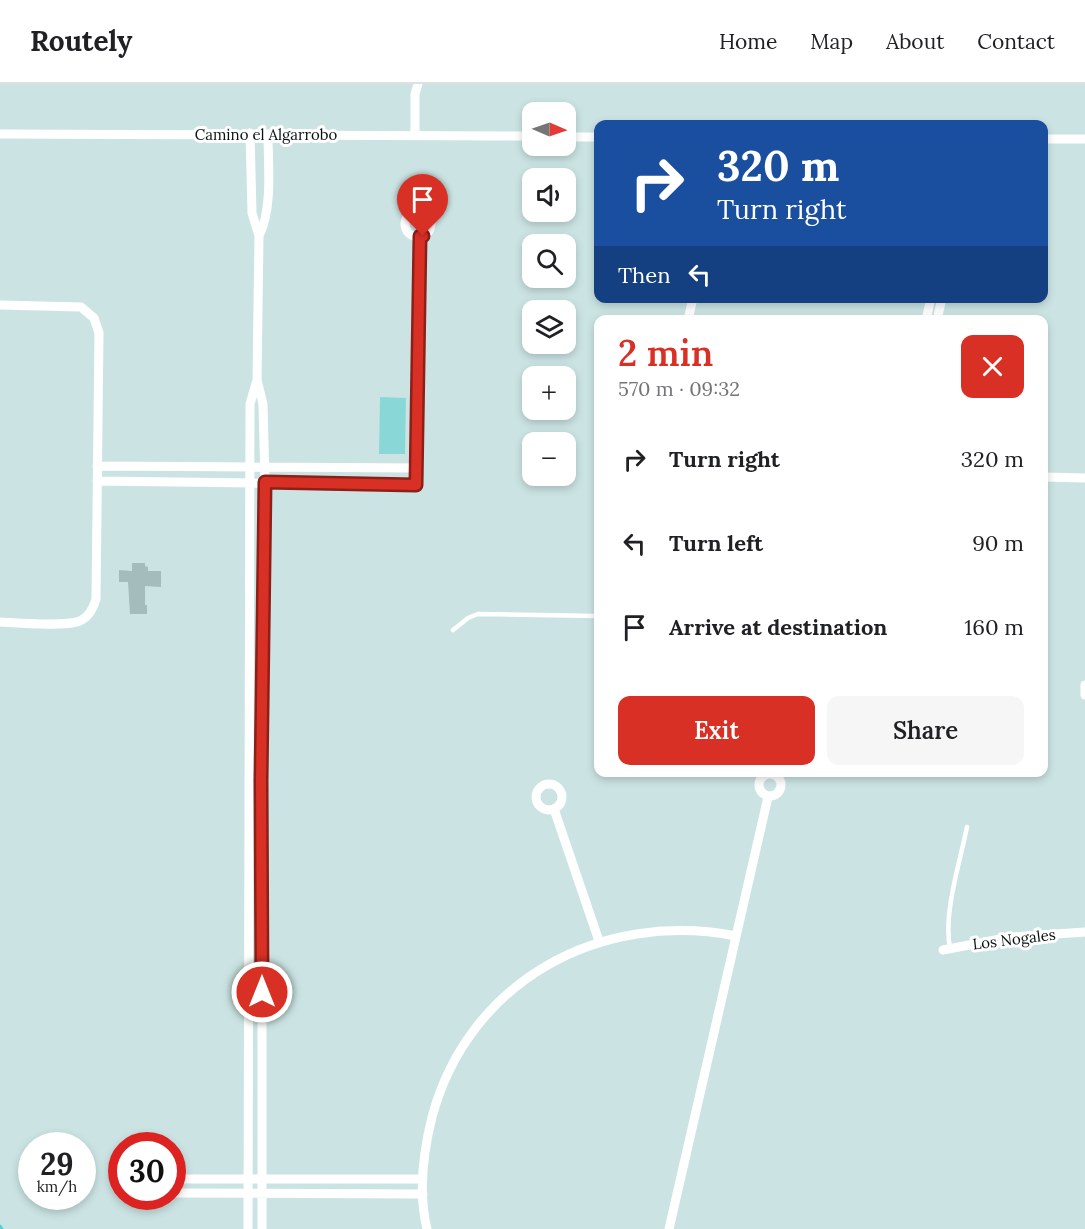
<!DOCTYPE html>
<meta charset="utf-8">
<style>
:root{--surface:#fff;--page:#f6f6f6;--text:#202124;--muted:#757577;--line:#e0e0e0;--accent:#d93025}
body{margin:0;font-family:Lora,serif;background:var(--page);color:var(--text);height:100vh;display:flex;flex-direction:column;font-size:22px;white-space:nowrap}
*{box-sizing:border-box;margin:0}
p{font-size:20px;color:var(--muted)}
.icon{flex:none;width:33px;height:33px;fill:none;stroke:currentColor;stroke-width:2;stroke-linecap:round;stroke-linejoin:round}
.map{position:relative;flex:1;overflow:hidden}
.drawer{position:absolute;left:594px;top:231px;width:454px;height:462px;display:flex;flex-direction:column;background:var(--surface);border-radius:12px;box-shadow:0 3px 9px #0003}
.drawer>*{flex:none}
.guide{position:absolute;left:594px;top:36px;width:454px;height:183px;border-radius:12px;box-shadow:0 3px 9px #0003;background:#1a4fa0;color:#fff;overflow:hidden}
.needle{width:39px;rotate:92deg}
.buttons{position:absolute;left:522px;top:18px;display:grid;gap:12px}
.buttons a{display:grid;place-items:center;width:54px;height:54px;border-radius:12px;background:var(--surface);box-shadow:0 3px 9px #0003;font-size:30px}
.speed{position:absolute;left:18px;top:1048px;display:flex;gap:12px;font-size:30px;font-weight:700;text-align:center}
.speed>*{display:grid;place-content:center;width:78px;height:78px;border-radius:50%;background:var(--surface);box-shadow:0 3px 9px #0003;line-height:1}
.speed small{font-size:15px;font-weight:400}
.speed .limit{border:9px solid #d22;background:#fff;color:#111}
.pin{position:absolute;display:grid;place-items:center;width:51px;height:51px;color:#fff;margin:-62px -26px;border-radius:50% 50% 50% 0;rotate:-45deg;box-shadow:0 0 6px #0007}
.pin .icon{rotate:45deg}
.me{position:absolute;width:66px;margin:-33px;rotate:0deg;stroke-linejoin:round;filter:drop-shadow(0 0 4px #0008)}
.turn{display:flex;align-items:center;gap:21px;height:126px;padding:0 24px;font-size:27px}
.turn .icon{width:78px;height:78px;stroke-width:2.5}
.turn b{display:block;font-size:42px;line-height:51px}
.then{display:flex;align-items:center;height:57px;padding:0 24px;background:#0003;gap:12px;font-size:22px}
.round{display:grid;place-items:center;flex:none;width:63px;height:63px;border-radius:12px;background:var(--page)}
.overview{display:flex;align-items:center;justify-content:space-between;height:102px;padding:0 24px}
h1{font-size:36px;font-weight:600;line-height:45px;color:var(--accent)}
.action{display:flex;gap:12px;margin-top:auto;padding:12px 24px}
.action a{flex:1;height:69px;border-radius:12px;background:var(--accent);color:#fff;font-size:24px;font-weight:600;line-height:69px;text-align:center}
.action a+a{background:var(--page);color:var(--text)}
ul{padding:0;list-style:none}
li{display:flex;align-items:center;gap:18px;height:84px;padding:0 24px}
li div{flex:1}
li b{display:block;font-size:22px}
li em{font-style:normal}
header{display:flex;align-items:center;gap:36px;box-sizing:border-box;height:84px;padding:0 30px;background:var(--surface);border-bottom:2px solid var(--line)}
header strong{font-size:28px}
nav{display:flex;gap:33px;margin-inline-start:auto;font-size:21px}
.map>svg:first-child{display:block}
.green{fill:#89d8d7}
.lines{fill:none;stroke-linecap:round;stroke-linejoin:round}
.stream{stroke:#44d6d6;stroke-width:3}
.building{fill:#a4bdbc}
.lane{stroke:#fff;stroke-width:4.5}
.street{stroke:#fff;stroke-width:9}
.route-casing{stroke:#8d1f18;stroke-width:15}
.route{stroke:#d93025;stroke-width:10}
.labels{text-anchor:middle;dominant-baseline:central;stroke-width:6;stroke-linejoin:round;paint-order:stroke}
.street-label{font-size:15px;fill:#081111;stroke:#fff}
</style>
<header>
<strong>Routely</strong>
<nav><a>Home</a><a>Map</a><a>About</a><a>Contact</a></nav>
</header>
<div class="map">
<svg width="1085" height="1145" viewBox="0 0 1085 1145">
<rect width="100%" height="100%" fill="#cbe4e3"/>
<path class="green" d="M380,313L406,314L405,370H379Z"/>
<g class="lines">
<path class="stream" d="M0,1142L2,1145"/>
</g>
<path class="building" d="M132,479H145V482L148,483V487H161V503L145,502V521H147V530H130L128,498H119V486L132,487Z"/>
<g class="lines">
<path class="lane" d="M453,546L468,534L478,530L598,532
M950,864C943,830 960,778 967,743"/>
<path class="street" d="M250,49L252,129L259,152
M0,50L532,52
M415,50V10L418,0
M566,53H598
M1044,55H1085
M405 140a13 13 0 1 1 26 0a13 13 0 1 1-26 0Z
M0,221L81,223L94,234L99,249L96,515C93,525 89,533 80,537C64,543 19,539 0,538
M688,236L693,214
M926,236L931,214
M937,236L942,214
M97,382L417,384
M1044,393L1085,394
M97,397L416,401L420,152
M1085,601V611
M759 701a11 11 0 1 1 22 0a11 11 0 1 1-22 0Z
M536 713a13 13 0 1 1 26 0a13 13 0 1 1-26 0Z
M554,725L599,857
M943,866L1011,853L1085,848
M172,1095H422
M122,1101V1103
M172,1109L423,1110
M248,1145L250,320L257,296
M262,1145V697L265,398L263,320L257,296L259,152C273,124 268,80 268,50
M427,1145C418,1108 423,1069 432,1033C469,896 601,826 736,852
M669,1145L768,713"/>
</g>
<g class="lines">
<defs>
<path id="route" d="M262,908L261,697L265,398L416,401L420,152H423"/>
</defs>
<use href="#route" class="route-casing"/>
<use href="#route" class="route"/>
</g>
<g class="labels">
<g class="street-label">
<text x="266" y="50">Camino el Algarrobo</text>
<text transform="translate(1014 855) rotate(-7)">Los Nogales</text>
</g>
</g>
</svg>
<div class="buttons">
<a><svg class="needle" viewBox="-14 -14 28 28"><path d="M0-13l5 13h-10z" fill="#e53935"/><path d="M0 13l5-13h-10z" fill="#757577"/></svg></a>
<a><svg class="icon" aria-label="sound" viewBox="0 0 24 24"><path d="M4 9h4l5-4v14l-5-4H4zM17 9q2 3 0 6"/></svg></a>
<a><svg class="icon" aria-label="search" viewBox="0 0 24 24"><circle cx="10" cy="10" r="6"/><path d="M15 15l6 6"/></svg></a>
<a><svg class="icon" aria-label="layers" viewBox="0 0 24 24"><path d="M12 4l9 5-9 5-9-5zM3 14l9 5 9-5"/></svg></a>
<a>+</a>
<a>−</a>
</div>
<div class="speed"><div>29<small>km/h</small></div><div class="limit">30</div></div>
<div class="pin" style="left:423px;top:152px;background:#d93025"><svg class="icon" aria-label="arrive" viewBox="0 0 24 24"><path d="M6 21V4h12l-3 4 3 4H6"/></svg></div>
<svg class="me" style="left:262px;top:908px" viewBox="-20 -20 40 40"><circle r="17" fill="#d93025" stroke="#fff" stroke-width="3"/><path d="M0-11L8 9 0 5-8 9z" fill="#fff"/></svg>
<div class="guide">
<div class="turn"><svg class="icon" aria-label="right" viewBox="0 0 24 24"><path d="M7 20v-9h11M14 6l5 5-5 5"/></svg><div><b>320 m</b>Turn right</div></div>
<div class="then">Then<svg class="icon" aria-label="left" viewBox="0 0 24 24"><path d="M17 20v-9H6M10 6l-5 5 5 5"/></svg></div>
</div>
<section class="drawer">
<div class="overview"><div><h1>2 min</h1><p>570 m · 09:32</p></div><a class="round" style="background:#d93025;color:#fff"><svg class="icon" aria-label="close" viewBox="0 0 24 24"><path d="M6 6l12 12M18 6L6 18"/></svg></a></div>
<ul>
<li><svg class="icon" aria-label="right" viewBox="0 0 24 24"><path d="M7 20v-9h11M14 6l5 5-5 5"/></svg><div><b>Turn right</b></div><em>320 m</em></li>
<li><svg class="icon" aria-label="left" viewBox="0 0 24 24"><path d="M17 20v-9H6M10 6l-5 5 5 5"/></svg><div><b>Turn left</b></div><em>90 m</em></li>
<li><svg class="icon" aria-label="arrive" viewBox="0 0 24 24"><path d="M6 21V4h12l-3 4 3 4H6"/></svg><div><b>Arrive at destination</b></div><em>160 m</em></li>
</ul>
<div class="action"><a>Exit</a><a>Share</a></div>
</section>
</div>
